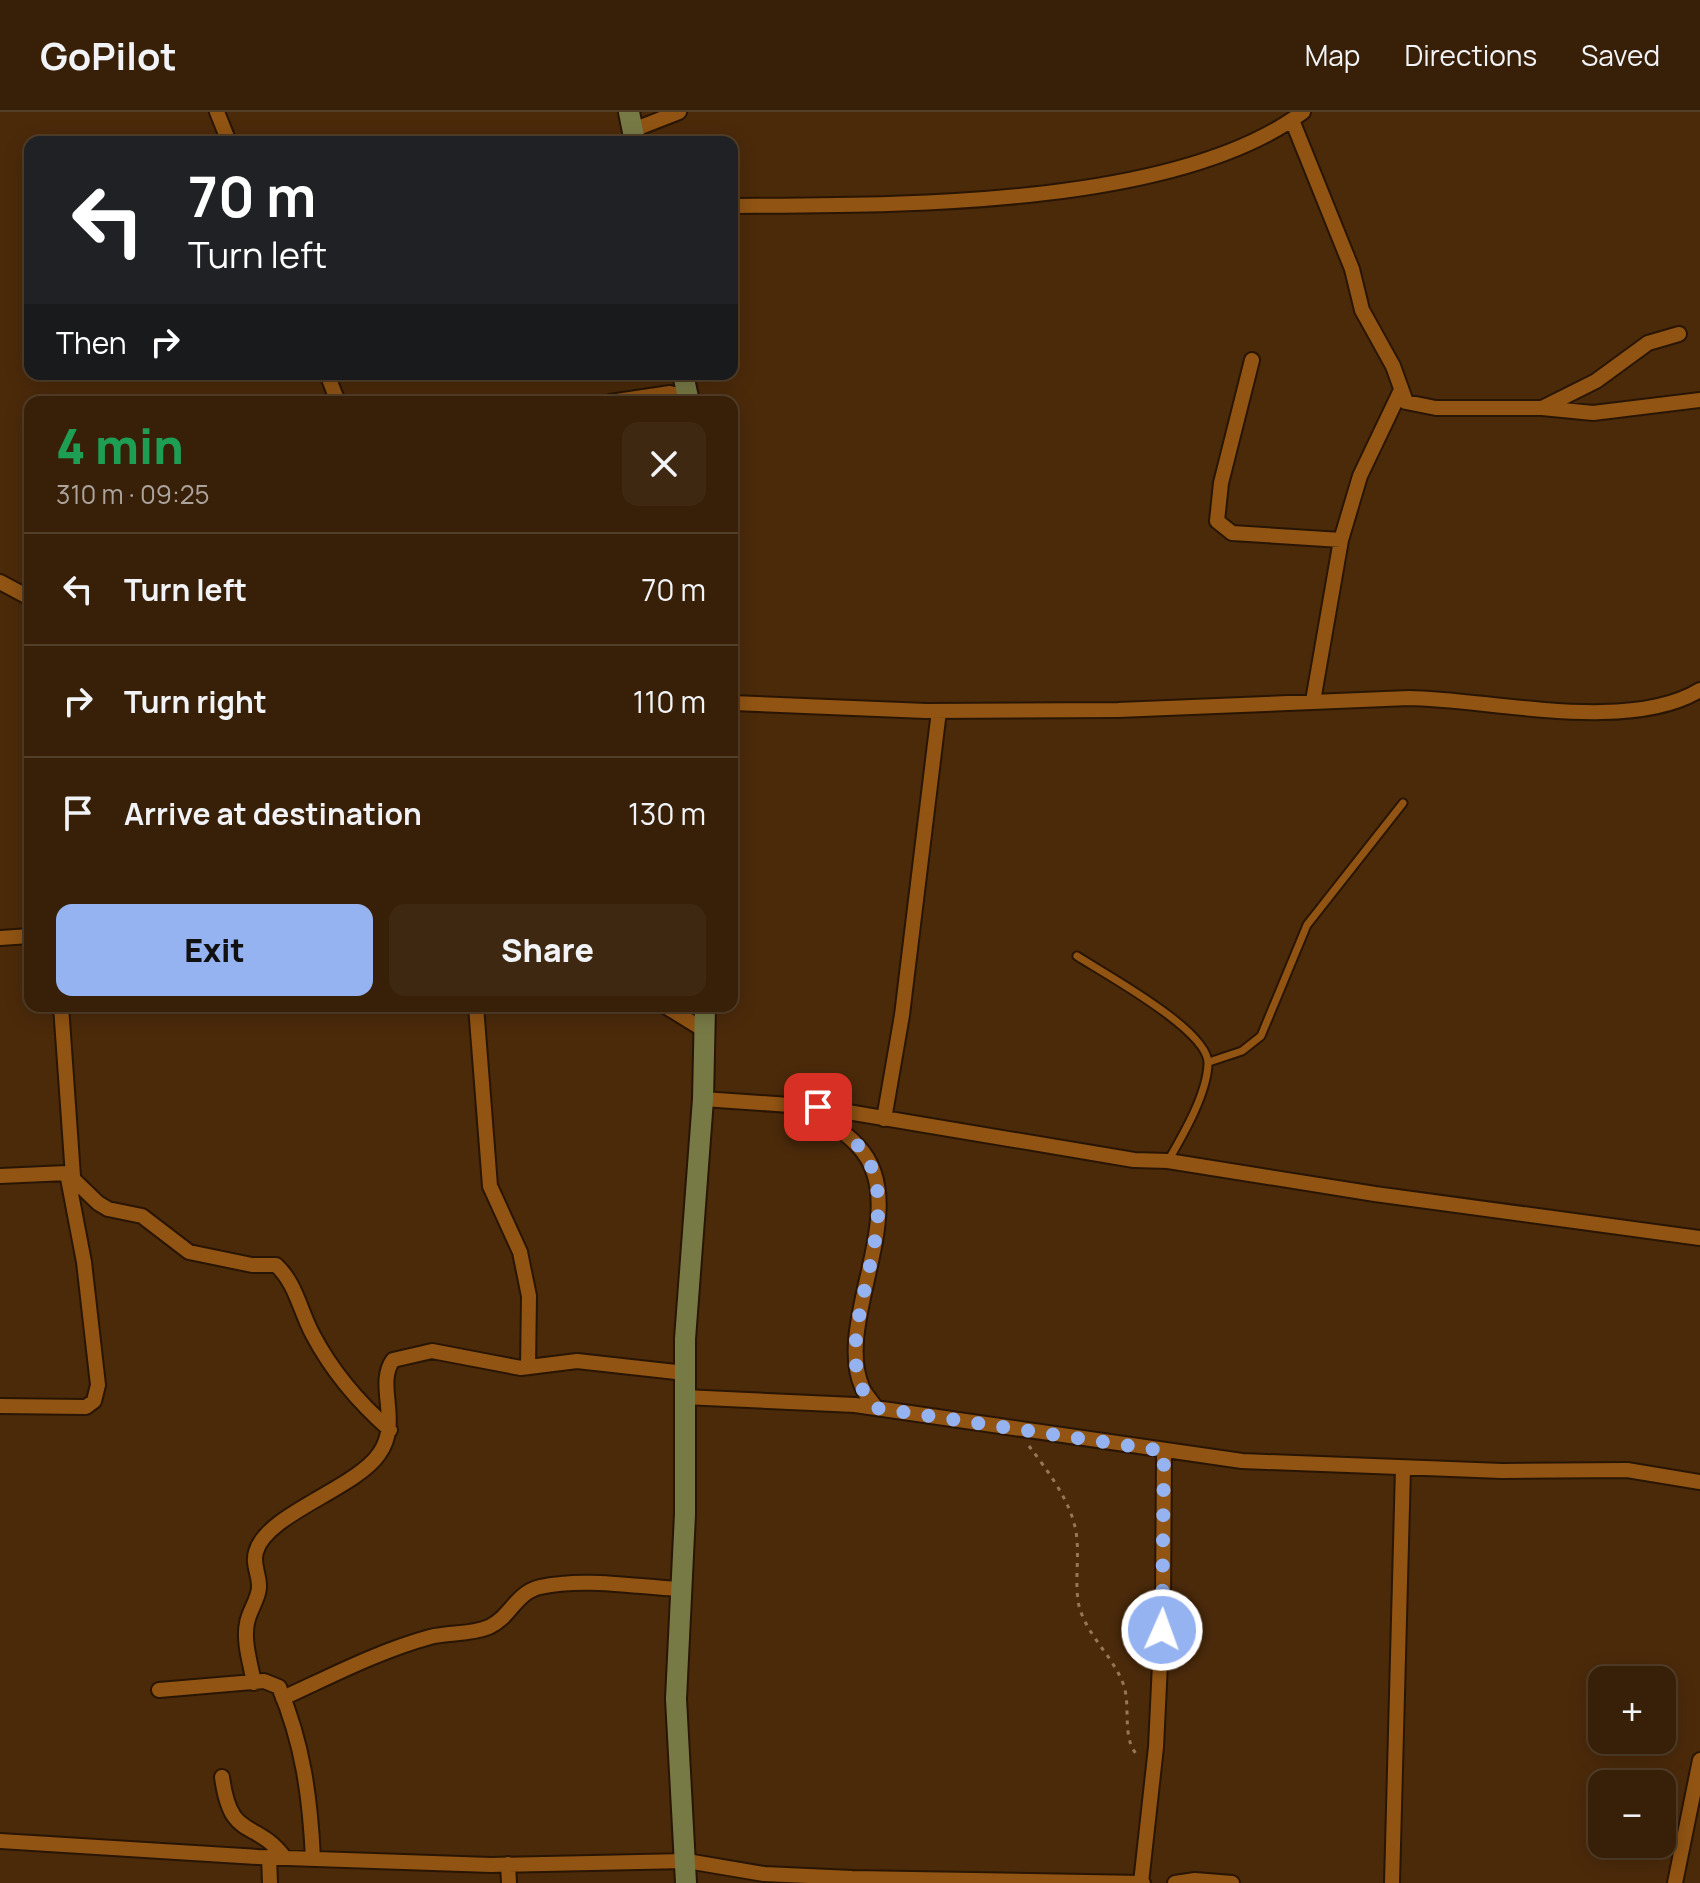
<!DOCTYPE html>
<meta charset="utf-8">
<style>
:root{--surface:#382008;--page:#3f2812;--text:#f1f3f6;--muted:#aba39c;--line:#523e29;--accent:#95b2f1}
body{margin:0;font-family:Manrope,sans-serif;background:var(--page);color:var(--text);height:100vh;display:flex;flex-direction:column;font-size:30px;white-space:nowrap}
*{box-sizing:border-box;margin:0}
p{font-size:26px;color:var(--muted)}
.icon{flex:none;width:44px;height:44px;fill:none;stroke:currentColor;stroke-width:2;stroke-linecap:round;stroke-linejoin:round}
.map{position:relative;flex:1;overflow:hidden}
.sheet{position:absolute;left:24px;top:284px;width:714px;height:616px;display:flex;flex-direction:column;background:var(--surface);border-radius:16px;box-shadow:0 4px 20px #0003,0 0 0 2px var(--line)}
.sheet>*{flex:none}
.banner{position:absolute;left:24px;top:24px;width:714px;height:244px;border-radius:16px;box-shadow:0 4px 20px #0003,0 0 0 2px var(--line);background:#202124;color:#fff;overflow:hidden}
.fabs{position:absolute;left:1588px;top:1554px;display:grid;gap:16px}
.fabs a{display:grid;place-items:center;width:88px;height:88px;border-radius:16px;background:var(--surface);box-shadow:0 4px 20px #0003,0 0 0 2px var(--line);font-size:40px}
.pin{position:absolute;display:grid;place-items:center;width:68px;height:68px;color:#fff;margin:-34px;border-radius:16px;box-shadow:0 4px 12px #0006}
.me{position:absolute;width:88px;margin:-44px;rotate:2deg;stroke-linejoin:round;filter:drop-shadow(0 0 6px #0008)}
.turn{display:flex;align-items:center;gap:28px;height:168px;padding:0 32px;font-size:36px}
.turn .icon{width:104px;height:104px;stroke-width:2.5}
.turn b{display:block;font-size:56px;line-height:68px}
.then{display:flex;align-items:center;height:76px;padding:0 32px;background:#0003;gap:16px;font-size:30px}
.round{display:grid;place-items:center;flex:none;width:84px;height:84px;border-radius:16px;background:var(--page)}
.head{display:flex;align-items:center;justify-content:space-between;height:136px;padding:0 32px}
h1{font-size:48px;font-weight:800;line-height:60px;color:#1e9e55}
.primary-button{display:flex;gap:16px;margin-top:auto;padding:16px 32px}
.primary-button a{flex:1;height:92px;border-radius:16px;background:var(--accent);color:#111;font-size:32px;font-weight:800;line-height:92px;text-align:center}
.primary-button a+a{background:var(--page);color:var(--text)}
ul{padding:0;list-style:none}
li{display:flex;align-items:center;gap:24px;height:112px;padding:0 32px;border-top:2px solid var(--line)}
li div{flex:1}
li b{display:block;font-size:30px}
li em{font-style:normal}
header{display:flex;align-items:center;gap:48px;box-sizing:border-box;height:112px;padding:0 40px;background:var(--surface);border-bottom:2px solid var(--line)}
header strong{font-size:38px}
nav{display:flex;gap:44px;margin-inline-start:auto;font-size:28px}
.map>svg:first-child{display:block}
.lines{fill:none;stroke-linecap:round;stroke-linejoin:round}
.lane-casing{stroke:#291504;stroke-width:11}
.street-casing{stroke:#291504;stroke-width:18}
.secondary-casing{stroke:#291504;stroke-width:24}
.path{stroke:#997658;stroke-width:3;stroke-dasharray:4 6;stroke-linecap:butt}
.lane{stroke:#915413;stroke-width:7}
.street{stroke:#915413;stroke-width:14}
.secondary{stroke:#787a46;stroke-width:20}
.route{stroke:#95b2f1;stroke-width:14;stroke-dasharray:0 25.2}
</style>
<header>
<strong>GoPilot</strong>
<nav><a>Map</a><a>Directions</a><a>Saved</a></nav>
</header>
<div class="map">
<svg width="1700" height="1771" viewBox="0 0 1700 1771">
<rect width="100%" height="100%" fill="#4b2a0a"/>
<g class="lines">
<defs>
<path id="lane" d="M1077,844C1105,862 1210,919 1208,952C1207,982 1183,1023 1168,1049
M1209,950L1242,939L1261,924L1307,813L1403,691"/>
<path id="street" d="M217,0L229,30
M1292,8L1352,157L1362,198L1393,254L1406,290L1436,296H1542L1593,301L1700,288
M633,18L679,0
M732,94C892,93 1173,97 1303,0
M1252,248L1221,371L1217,409L1232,421L1341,428
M327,262L338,290
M610,290L670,281L688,285
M1542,296L1596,269L1648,231L1679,222
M0,470L30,486
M1313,589L1341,428L1360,364L1400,280
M732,591L926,599L1118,598L1409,586C1489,587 1628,622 1700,578
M0,826L30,824
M61,894L73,1064
M476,894L490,1074L520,1140L529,1184L528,1255
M665,894L704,918
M703,987L818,995L1134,1048L1168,1049L1375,1082L1700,1126
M809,996C825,1008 845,1019 858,1034C915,1094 833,1208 862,1275C865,1283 872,1289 876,1296
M884,1007L902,903L939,599
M0,1064L67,1061L98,1091L108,1097L142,1104L189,1140L252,1153H276C296,1171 300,1199 313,1223C333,1261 358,1290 390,1318
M684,1285L855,1293L1242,1349L1502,1359L1627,1358L1700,1370
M0,1294L86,1295L94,1289L98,1273L84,1150L67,1061
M254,1571C251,1553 243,1530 247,1511C249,1499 258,1488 259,1476C260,1464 252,1452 256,1440C266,1402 355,1377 379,1342C402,1310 375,1273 393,1248L432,1239L521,1256L577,1249L685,1261
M159,1578L264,1569L279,1575C303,1632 310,1685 313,1746
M283,1586C331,1564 379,1539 430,1525C450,1520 469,1523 489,1515C511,1505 515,1481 540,1475C585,1465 635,1475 680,1477
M222,1665C231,1731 254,1705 285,1746
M0,1729L258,1745L491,1753L687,1749L764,1762L852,1766L1143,1771
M269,1745L270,1771
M508,1752L509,1771
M1141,1771L1156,1635L1163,1489L1164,1339
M1175,1771L1195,1768L1232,1771
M1392,1771L1403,1356
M1675,1771L1700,1648"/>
<path id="secondary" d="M629,0L635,30
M683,262L689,290
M686,1771L676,1587L685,1402V1227L703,987L705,894"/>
</defs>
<use href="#lane" class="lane-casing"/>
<use href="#street" class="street-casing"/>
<use href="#secondary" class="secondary-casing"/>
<path class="path" d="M1029,1334C1047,1358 1071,1389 1076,1420C1080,1444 1074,1470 1079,1494C1087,1524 1114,1545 1124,1574C1131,1597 1121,1628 1139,1645"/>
<use href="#lane" class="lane"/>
<use href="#street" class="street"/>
<use href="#secondary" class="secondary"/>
</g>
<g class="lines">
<path class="route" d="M818,995L807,994C824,1007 847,1019 860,1036C912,1100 833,1210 862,1276C865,1283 872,1290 876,1296L1164,1339L1162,1518"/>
</g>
</svg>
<div class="fabs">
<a>+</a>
<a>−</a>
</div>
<div class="pin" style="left:818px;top:995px;background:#d93025"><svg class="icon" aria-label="arrive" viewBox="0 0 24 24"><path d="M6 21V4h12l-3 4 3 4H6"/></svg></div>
<svg class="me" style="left:1162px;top:1518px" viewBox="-20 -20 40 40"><circle r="17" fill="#95b2f1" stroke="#fff" stroke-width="3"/><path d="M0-11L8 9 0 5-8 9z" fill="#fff"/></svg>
<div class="banner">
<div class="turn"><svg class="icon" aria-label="left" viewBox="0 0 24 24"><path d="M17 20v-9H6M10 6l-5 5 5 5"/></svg><div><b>70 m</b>Turn left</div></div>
<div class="then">Then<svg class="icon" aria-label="right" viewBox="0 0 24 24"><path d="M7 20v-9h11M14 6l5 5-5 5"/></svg></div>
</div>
<section class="sheet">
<div class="head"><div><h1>4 min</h1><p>310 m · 09:25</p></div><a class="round"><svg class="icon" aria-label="close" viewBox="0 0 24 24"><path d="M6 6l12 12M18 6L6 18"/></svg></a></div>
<ul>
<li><svg class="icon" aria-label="left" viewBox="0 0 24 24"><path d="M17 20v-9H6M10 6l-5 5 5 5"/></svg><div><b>Turn left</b></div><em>70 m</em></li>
<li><svg class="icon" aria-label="right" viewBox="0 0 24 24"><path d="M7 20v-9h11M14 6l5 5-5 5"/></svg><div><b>Turn right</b></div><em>110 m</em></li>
<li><svg class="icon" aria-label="arrive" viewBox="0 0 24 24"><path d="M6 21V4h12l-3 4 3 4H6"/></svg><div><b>Arrive at destination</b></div><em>130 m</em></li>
</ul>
<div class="primary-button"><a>Exit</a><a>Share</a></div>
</section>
</div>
